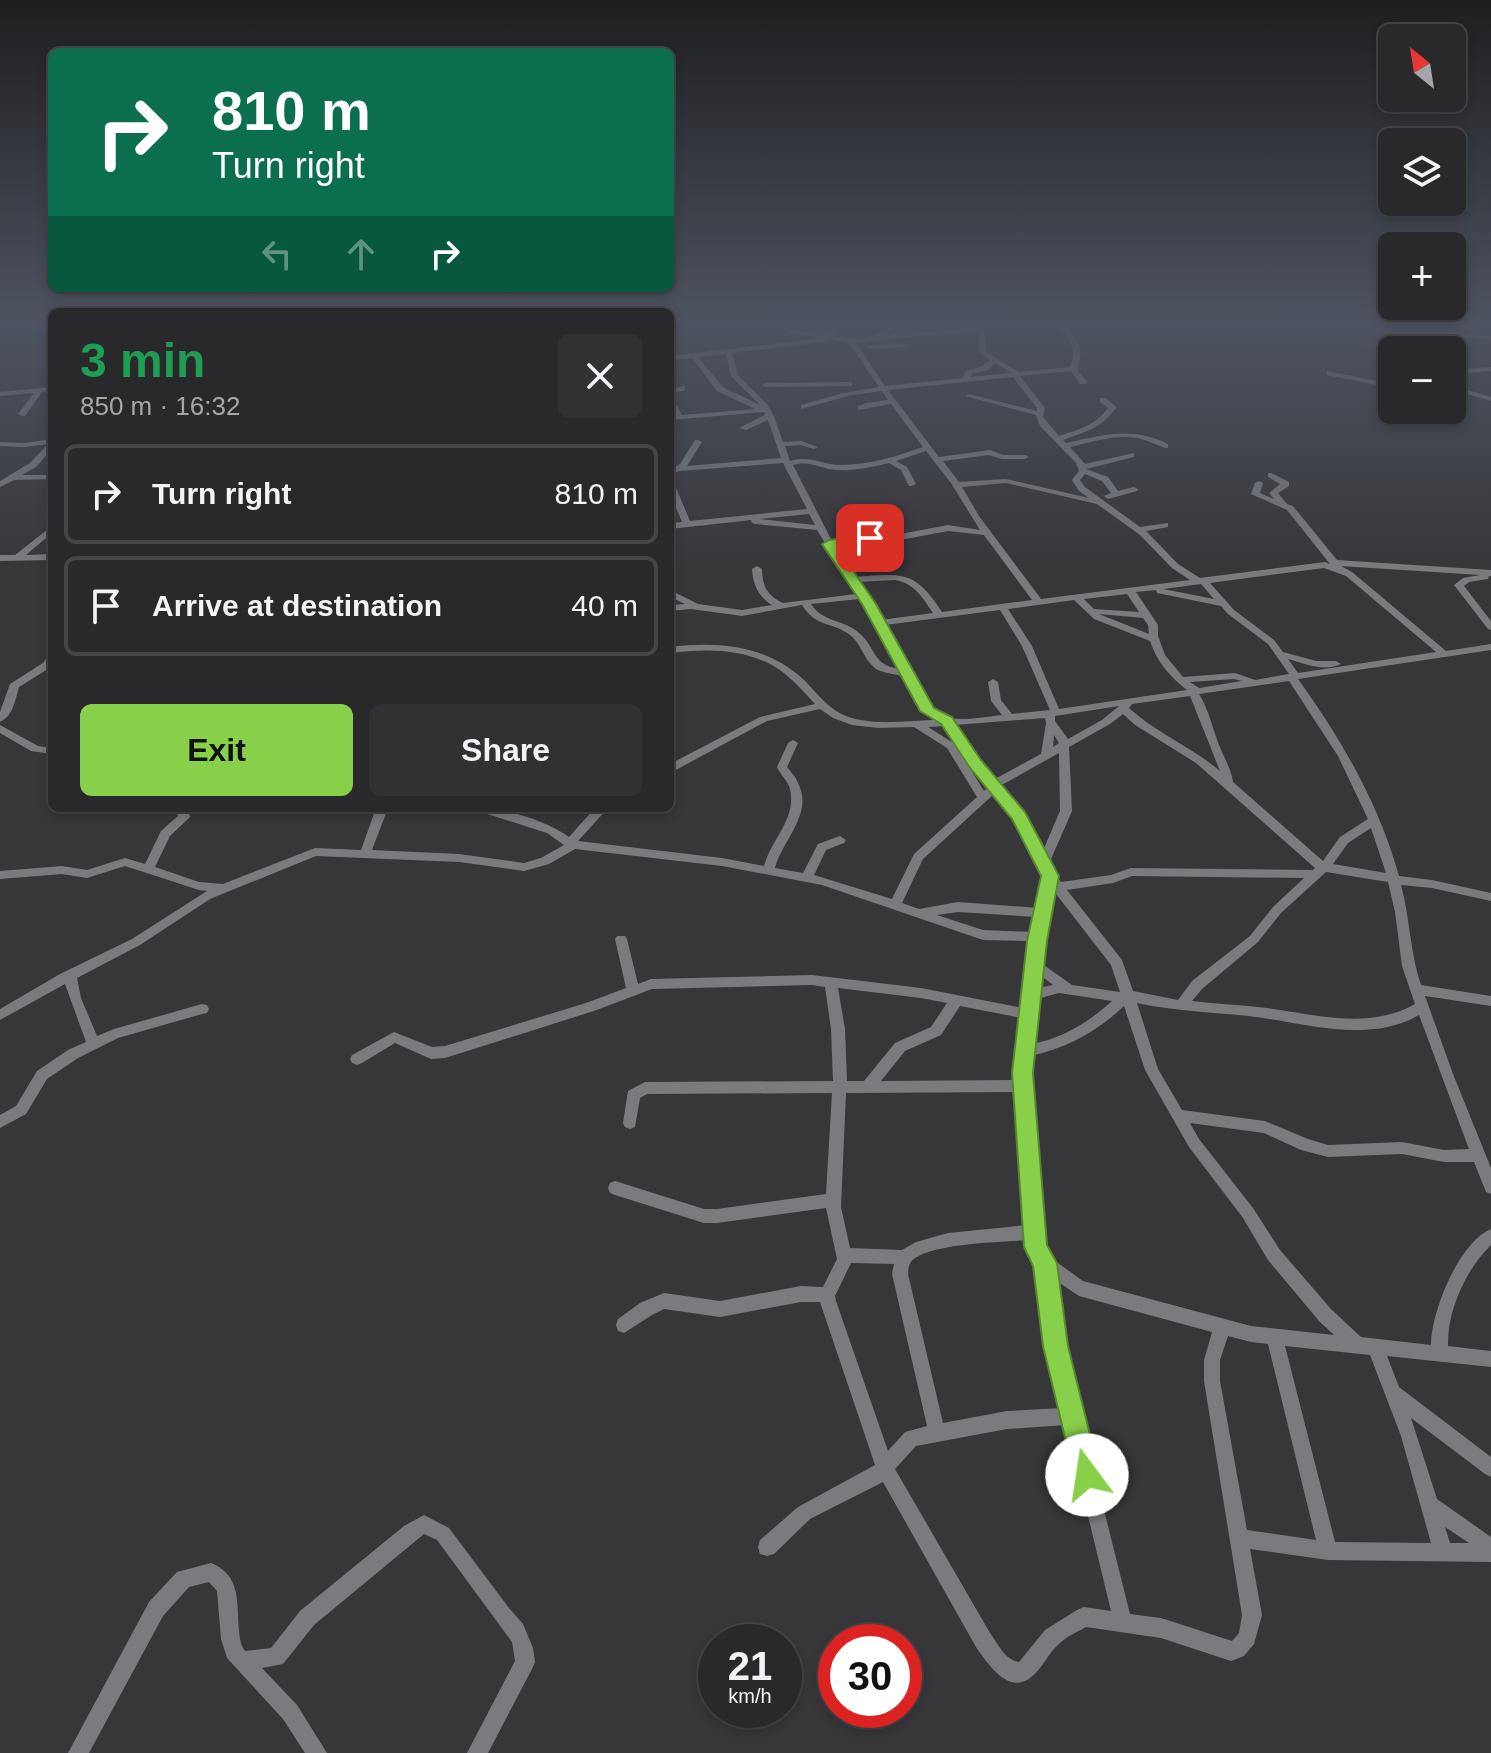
<!DOCTYPE html>
<meta charset="utf-8">
<style>
:root{--surface:#29292c;--page:#313134;--text:#f1f3f6;--muted:#a5a6a9;--line:#454548;--accent:#88cf4a}
body{margin:0;font-family:Helvetica,sans-serif;background:var(--page);color:var(--text);height:100vh;display:flex;flex-direction:column;font-size:30px;white-space:nowrap}
*{box-sizing:border-box;margin:0}
p{font-size:26px;color:var(--muted)}
.icon{flex:none;width:44px;height:44px;fill:none;stroke:currentColor;stroke-width:2;stroke-linecap:round;stroke-linejoin:round}
.map{position:relative;flex:1;overflow:hidden}
.side{position:absolute;left:48px;top:308px;width:626px;height:504px;display:flex;flex-direction:column;background:var(--surface);border-radius:12px;box-shadow:0 4px 12px #0003,0 0 0 2px var(--line)}
.side>*{flex:none}
.hud{position:absolute;left:48px;top:48px;width:626px;height:244px;border-radius:12px;box-shadow:0 4px 12px #0003,0 0 0 2px var(--line);background:#0b6e4f;color:#fff;overflow:hidden}
.needle{width:52px;rotate:330deg}
.controls{position:absolute;left:1378px;top:24px;display:grid;gap:16px}
.controls a{display:grid;place-items:center;width:88px;height:88px;border-radius:12px;background:var(--surface);box-shadow:0 4px 12px #0003,0 0 0 2px var(--line);font-size:40px}
.speed{position:absolute;left:698px;top:1624px;display:flex;gap:16px;font-size:40px;font-weight:700;text-align:center}
.speed>*{display:grid;place-content:center;width:104px;height:104px;border-radius:50%;background:var(--surface);box-shadow:0 4px 12px #0003,0 0 0 2px var(--line);line-height:1}
.speed small{font-size:20px;font-weight:400}
.speed .limit{border:12px solid #d22;background:#fff;color:#111}
.pin{position:absolute;display:grid;place-items:center;width:68px;height:68px;color:#fff;margin:-34px;border-radius:16px;box-shadow:0 4px 12px #0006}
.me{position:absolute;width:88px;margin:-44px;rotate:346deg;stroke-linejoin:round;filter:drop-shadow(0 0 6px #0008)}
.turn{display:flex;align-items:center;gap:28px;height:168px;padding:0 32px;font-size:36px}
.turn .icon{width:104px;height:104px;stroke-width:2.5}
.turn b{display:block;font-size:56px;line-height:68px}
.lanes{display:flex;align-items:center;height:76px;padding:0 32px;background:#0003;justify-content:center;gap:40px;direction:ltr}
.lanes .off{opacity:.35}
.round{display:grid;place-items:center;flex:none;width:84px;height:84px;border-radius:12px;background:var(--page)}
.head{display:flex;align-items:center;justify-content:space-between;height:136px;padding:0 32px}
h1{font-size:48px;font-weight:700;line-height:60px;color:#1e9e55}
.button{display:flex;gap:16px;margin-top:auto;padding:16px 32px}
.button a{flex:1;height:92px;border-radius:12px;background:var(--accent);color:#111;font-size:32px;font-weight:700;line-height:92px;text-align:center}
.button a+a{background:var(--page);color:var(--text)}
ul{padding:0;list-style:none}
li{display:flex;align-items:center;gap:24px;height:100px;margin:0 16px 12px;padding:0 16px;border:4px solid var(--line);border-radius:12px}
li div{flex:1}
li b{display:block;font-size:30px}
li em{font-style:normal}
.map>svg:first-child{display:block}
.lines{fill:none;stroke-linecap:round;stroke-linejoin:round}
.minor{fill:#7b7b7f;fill-rule:evenodd}
.route{fill:#88cf4a;stroke:#588730;stroke-width:2}
</style>
<div class="map">
<svg width="1491" height="1753" viewBox="0 0 1491 1753">
<rect width="100%" height="100%" fill="#37373a"/>
<g class="lines">
<path class="minor" d="M752,321H762L791,329L823,334L838,324L841,326L840,327L830,335C843,338 856,340 870,337C887,333 890,318 911,325L894,328L883,336L1031,321H1052L1049,323L986,329L984,334L986,352L1019,372L1070,367C1079,345 1067,338 1055,321H1061C1076,340 1086,344 1077,369L1087,382L1086,384H1080L1071,371L1020,376L1045,408L1043,417L1059,436C1080,429 1094,426 1108,408L1100,402V398H1106L1115,406L1116,408C1100,429 1087,431 1063,440L1066,443C1105,435 1130,426 1168,444V448H1165C1157,445 1149,441 1141,439C1117,433 1093,442 1070,447L1085,464L1134,453V457L1086,469L1108,477L1118,491L1134,487L1138,489L1137,491L1108,499L1104,496L1111,493L1102,481L1085,474L1080,480L1085,487L1140,527L1168,523V527L1146,531L1178,564L1200,578L1325,562L1330,564L1287,510L1251,494L1255,483L1259,481L1263,483L1260,493L1274,499L1269,493L1280,484L1268,477V473H1271L1289,482V486L1278,493L1287,504L1293,506L1337,560L1491,570V576H1489L1488,579L1469,582L1464,586L1491,621V630L1488,629L1454,585L1463,578L1480,575L1341,566L1352,572L1446,651L1491,644V650L1298,679C1342,740 1379,804 1399,876L1432,880L1491,893V901L1432,888L1401,885C1410,918 1410,953 1421,985L1491,996V1006L1425,996L1453,1074L1491,1168V1194L1486,1192L1474,1162H1444L1402,1154L1328,1157L1301,1150L1264,1133L1190,1123L1199,1139L1253,1208L1280,1250L1331,1309L1361,1337L1431,1345C1431,1312 1459,1242 1491,1229V1245C1466,1269 1447,1311 1448,1346L1491,1351V1367L1387,1356L1399,1387L1491,1457V1477L1485,1474L1411,1418L1437,1499L1491,1537V1562L1328,1560L1250,1549L1262,1615L1254,1644L1244,1656L1231,1661L1161,1638L1086,1627C1077,1632 1066,1637 1059,1644C1048,1653 1042,1670 1030,1678C1007,1695 987,1662 976,1647L883,1482L810,1519L774,1554L767,1556L760,1554L758,1547L760,1540L798,1507L875,1465L820,1302H801L720,1317L664,1309L652,1315L624,1333L618,1331L616,1325L618,1319L640,1303L664,1293L720,1301L801,1286L823,1287L837,1259L826,1208L717,1223H704L615,1195L610,1193L608,1188L610,1183L615,1181L704,1209H717L826,1194L832,1093L647,1094L640,1098L635,1127L630,1129L625,1127L623,1123L628,1091L645,1082L833,1081L831,1029L825,987L812,985L652,989L594,1011L445,1058L431,1059L395,1043L362,1063L357,1065L352,1063L350,1059L352,1055L394,1032L432,1047L445,1046L586,1003L626,988L615,939L617,936H625L627,939L638,984L651,979L812,975L921,988L1023,1008L1031,941L983,940L822,885L722,866L575,849L549,864L524,871L459,862L316,856L210,899L140,945L77,978L81,998L97,1036L114,1029L202,1004L207,1005L209,1009L207,1013L202,1014L118,1038L78,1058L47,1079L26,1114L0,1128V1115L16,1106L37,1071L68,1050L86,1042L65,984L0,1020V1009L60,974L132,939L207,891L199,890L125,866L87,878L62,874L0,879V871L62,866L87,870L125,858L145,864L161,831L178,816L176,808H188L190,817L170,836L155,867L199,882L223,884L315,848L361,850L376,808H388L372,850L459,854L524,863L541,858L564,845L547,833L478,811L476,808C505,808 545,820 569,837L595,808H608L578,841L722,858L764,866C771,839 797,819 790,789C788,781 780,774 777,767L788,743L793,740L798,743L787,767C791,772 796,777 798,783C814,814 782,840 775,868L803,873L818,844L840,836L846,840L844,843L826,850L814,875L892,899L914,854L977,797L947,748L914,727L878,728L852,725L833,718L820,709L767,721L670,773V764L760,717L815,704C805,693 795,682 784,673C751,648 709,648 670,653V647C719,641 767,645 804,680C817,693 828,709 846,716C872,726 906,721 933,720L924,713L903,676C894,674 885,673 878,670C864,662 862,644 850,635C832,621 816,628 802,605L742,616L691,609L670,611V605L685,604L670,597V590L698,604L742,610L772,605C758,596 753,585 752,569L757,566L762,569C762,586 768,596 783,603L856,594L817,530L755,524L752,523L751,520L670,529V523L682,522L670,493V481L674,483L690,521L807,509L783,463L679,471L670,475V470L680,464L695,440H698L702,442L687,466L781,458L768,420L746,430L739,428L765,415L764,412L670,420V416L675,415L670,406V398H673L682,415L755,409L717,391L692,358L670,360V356L822,338L788,332ZM979,330L978,334L980,353L990,360L982,366L966,371L963,378L885,386L856,343ZM829,339L849,343L879,387L843,393L801,405V409L852,395L882,391L888,400L866,403L858,406V410L891,404L923,447C898,456 868,465 841,465C821,465 812,455 790,461L785,446L801,445L814,449L818,447L801,441L783,442L774,416L767,404L738,375L732,353L826,342ZM726,354L731,376L760,405L723,387L698,357ZM995,363L1011,373L971,377L972,374L988,370ZM1013,377L1037,408V411L969,394L965,396L1036,415L1040,426L1076,463L1079,471L1072,480L1079,491L1089,498L1006,479L959,482L943,461L989,455L1002,459H1025L1029,457L1025,455H1003L990,450L939,457L888,390ZM926,451L951,483L980,530L948,525L895,535L832,541L793,465C812,460 819,469 837,470C854,471 872,467 889,463L901,470L909,486H912L916,484L907,467L896,461ZM1006,483L1097,504L1140,535L1172,568L1190,580L1041,599L979,516L962,487ZM809,514L815,525L760,519ZM948,531L984,535L1032,600L942,612C914,569 902,574 854,577L835,546L895,541ZM1324,568L1346,576L1436,652L1298,673L1288,659C1305,664 1325,672 1341,664L1336,661H1316L1283,652L1274,640L1234,610L1210,583ZM895,580C914,583 923,598 933,613L881,620L858,582ZM1201,584L1214,599L1163,589ZM1156,590L1157,593L1221,606L1228,614L1268,644L1289,674L1255,680L1235,673L1183,677L1165,655L1158,636V625L1136,592ZM1127,594L1139,612L1094,609L1084,599ZM859,599L893,654L900,669C871,665 877,648 859,633C844,619 823,623 811,604ZM1074,600L1094,619L1150,641C1157,662 1170,677 1187,690L1059,709L1032,646L1008,609ZM1000,610L1022,646L1050,710L1012,714L1001,700L998,682L993,679L988,682L991,701L1002,715C983,717 958,723 940,715C922,707 911,668 901,652C896,643 890,634 885,625ZM1099,614L1143,618L1148,625L1149,634ZM1234,679L1242,681L1199,688L1190,682ZM1289,681L1338,756L1368,819L1340,837L1323,861L1233,782C1231,768 1224,758 1219,745C1212,727 1209,710 1199,694ZM1190,696L1220,771C1192,747 1156,733 1129,708L1132,704ZM1119,706L1102,720L1068,739L1055,721V716ZM1123,714L1135,725L1196,763L1315,868L1313,870L1131,868L1111,875L1061,882L1048,866L1072,811L1069,747L1110,724ZM1045,718L1046,723L1041,754L995,779L955,725ZM945,726L972,767L988,787L984,791L955,744L928,727ZM1054,735L1059,743L1053,747ZM1059,753L1060,811L1042,853L1023,813L1000,786ZM994,794L1014,818L1036,866L1044,877L1038,908L958,902L919,909L902,903L923,859ZM1371,828L1386,873L1333,864L1348,843ZM1326,872L1388,882L1395,912L1402,966L1415,1004C1370,1030 1316,1015 1267,1008C1242,1005 1217,1004 1192,1001L1202,989L1258,942L1281,913ZM1132,876L1304,878L1273,907L1250,936L1192,981L1178,1000L1133,991L1122,960L1067,890L1113,883ZM1053,890L1111,965L1120,992L1072,985L1041,963ZM958,912L1036,917L1033,932L983,930L937,915ZM1040,975L1053,985L1038,988ZM838,988L921,998L947,1003L931,1027L895,1043L864,1081H847L845,1029ZM1059,993L1112,1001C1089,1022 1063,1038 1032,1044L1035,1019L1038,1015L1036,1012L1037,999ZM1137,1003C1173,1011 1210,1012 1248,1016C1302,1022 1367,1045 1419,1015L1469,1149L1444,1150L1402,1142L1328,1145L1308,1139L1265,1121L1182,1110L1158,1069ZM960,1006L1022,1018L1016,1080L881,1081L905,1051L941,1035ZM1124,1006L1145,1070L1189,1147L1243,1218L1268,1260L1319,1321L1334,1335L1251,1326L1083,1281L1051,1258L1044,1246L1029,1073L1031,1056C1067,1048 1098,1031 1124,1006ZM1016,1092L1027,1225L948,1233L916,1242L902,1250L850,1248L841,1207L846,1093ZM1028,1240V1247L1037,1264L1047,1346L1062,1408L1007,1411L943,1423L908,1274C908,1271 909,1264 911,1262C925,1243 1004,1242 1028,1240ZM851,1263L894,1264L892,1274L927,1426L905,1432L888,1451L836,1301L835,1296ZM1055,1280L1079,1296L1212,1332L1204,1360V1381L1242,1615L1239,1633L1232,1641L1161,1618L1130,1614L1063,1346ZM1228,1336L1251,1342L1268,1344L1316,1540L1247,1530L1220,1381V1360ZM1285,1346L1370,1355L1401,1436L1431,1543L1335,1542ZM1066,1425L1111,1611L1084,1607L1077,1610L1045,1630L1019,1662C1005,1660 998,1644 990,1633L895,1469L916,1446L1007,1429ZM1445,1527L1469,1543H1450Z
M0,325L52,327V331L0,329Z
M1448,332L1491,336V340L1446,335V333Z
M905,344L908,346L907,347L869,349L866,347L869,345Z
M1491,367V371L1452,374V370Z
M1327,371L1392,384V388L1327,375Z
M849,382H852V386L766,387L762,385L766,383Z
M1452,385L1491,397V401L1452,389Z
M682,386H685V390L670,394V390Z
M52,387V391L42,392L25,416H22L18,414L34,393L0,396V392Z
M52,439V449L36,467L22,475H52V479L14,480L0,487V481L30,463L48,444L25,447L0,446V442L25,443Z
M52,526V533L26,555L52,554V560L0,561V555H15Z
M52,655L51,667L19,687C15,701 13,716 0,722V712L10,684L43,663L48,656Z
M0,725L38,746L52,748V754L31,751L0,733Z
M424,1515L449,1528L509,1608L523,1624L533,1648L535,1662L532,1669L488,1753H467L515,1661L512,1642L437,1540L424,1534L314,1625L283,1664L262,1668L297,1705L327,1753H305L283,1719L227,1658L221,1639L217,1591L209,1582L189,1587L163,1616L89,1753H68L149,1602L177,1572L211,1563C248,1578 233,1616 242,1646L245,1651L271,1648L300,1611L404,1526Z"/>
</g>
<linearGradient id="sky" x2="0" y2="1"><stop stop-color="#1e1e20"/><stop offset="0.57" stop-color="#4d5360"/><stop offset="1" stop-color="#4d5360" stop-opacity="0"/></linearGradient>
<rect width="1491" height="566" fill="url(#sky)"/>
<path class="route" d="M870,534L877,538L875,541L837,547L876,604L934,708L952,717L981,760L1025,812L1059,876L1047,941L1033,1073L1047,1245L1057,1263L1068,1346L1100,1475L1097,1485L1087,1489L1077,1485L1074,1475L1043,1346L1033,1266L1024,1247L1012,1073L1027,941L1041,876L1012,819L970,768L941,724L920,711L862,604L822,544L829,540Z"/>
</svg>
<div class="controls">
<a><svg class="needle" viewBox="-14 -14 28 28"><path d="M0-13l5 13h-10z" fill="#e53935"/><path d="M0 13l5-13h-10z" fill="#a5a6a9"/></svg></a>
<a><svg class="icon" aria-label="layers" viewBox="0 0 24 24"><path d="M12 4l9 5-9 5-9-5zM3 14l9 5 9-5"/></svg></a>
<a>+</a>
<a>−</a>
</div>
<div class="speed"><div>21<small>km/h</small></div><div class="limit">30</div></div>
<div class="pin" style="left:870px;top:538px;background:#d93025"><svg class="icon" aria-label="arrive" viewBox="0 0 24 24"><path d="M6 21V4h12l-3 4 3 4H6"/></svg></div>
<svg class="me" style="left:1087px;top:1475px" viewBox="-20 -20 40 40"><circle r="19" fill="#fff"/><path d="M0-13L10 11 0 6-10 11z" fill="#88cf4a"/></svg>
<div class="hud">
<div class="turn"><svg class="icon" aria-label="right" viewBox="0 0 24 24"><path d="M7 20v-9h11M14 6l5 5-5 5"/></svg><div><b>810 m</b>Turn right</div></div>
<div class="lanes"><svg class="icon off" aria-label="left" viewBox="0 0 24 24"><path d="M17 20v-9H6M10 6l-5 5 5 5"/></svg><svg class="icon off" aria-label="ahead" viewBox="0 0 24 24"><path d="M12 20V5M6 11l6-6 6 6"/></svg><svg class="icon" aria-label="right" viewBox="0 0 24 24"><path d="M7 20v-9h11M14 6l5 5-5 5"/></svg></div>
</div>
<section class="side">
<div class="head"><div><h1>3 min</h1><p>850 m · 16:32</p></div><a class="round"><svg class="icon" aria-label="close" viewBox="0 0 24 24"><path d="M6 6l12 12M18 6L6 18"/></svg></a></div>
<ul>
<li><svg class="icon" aria-label="right" viewBox="0 0 24 24"><path d="M7 20v-9h11M14 6l5 5-5 5"/></svg><div><b>Turn right</b></div><em>810 m</em></li>
<li><svg class="icon" aria-label="arrive" viewBox="0 0 24 24"><path d="M6 21V4h12l-3 4 3 4H6"/></svg><div><b>Arrive at destination</b></div><em>40 m</em></li>
</ul>
<div class="button"><a>Exit</a><a>Share</a></div>
</section>
</div>
